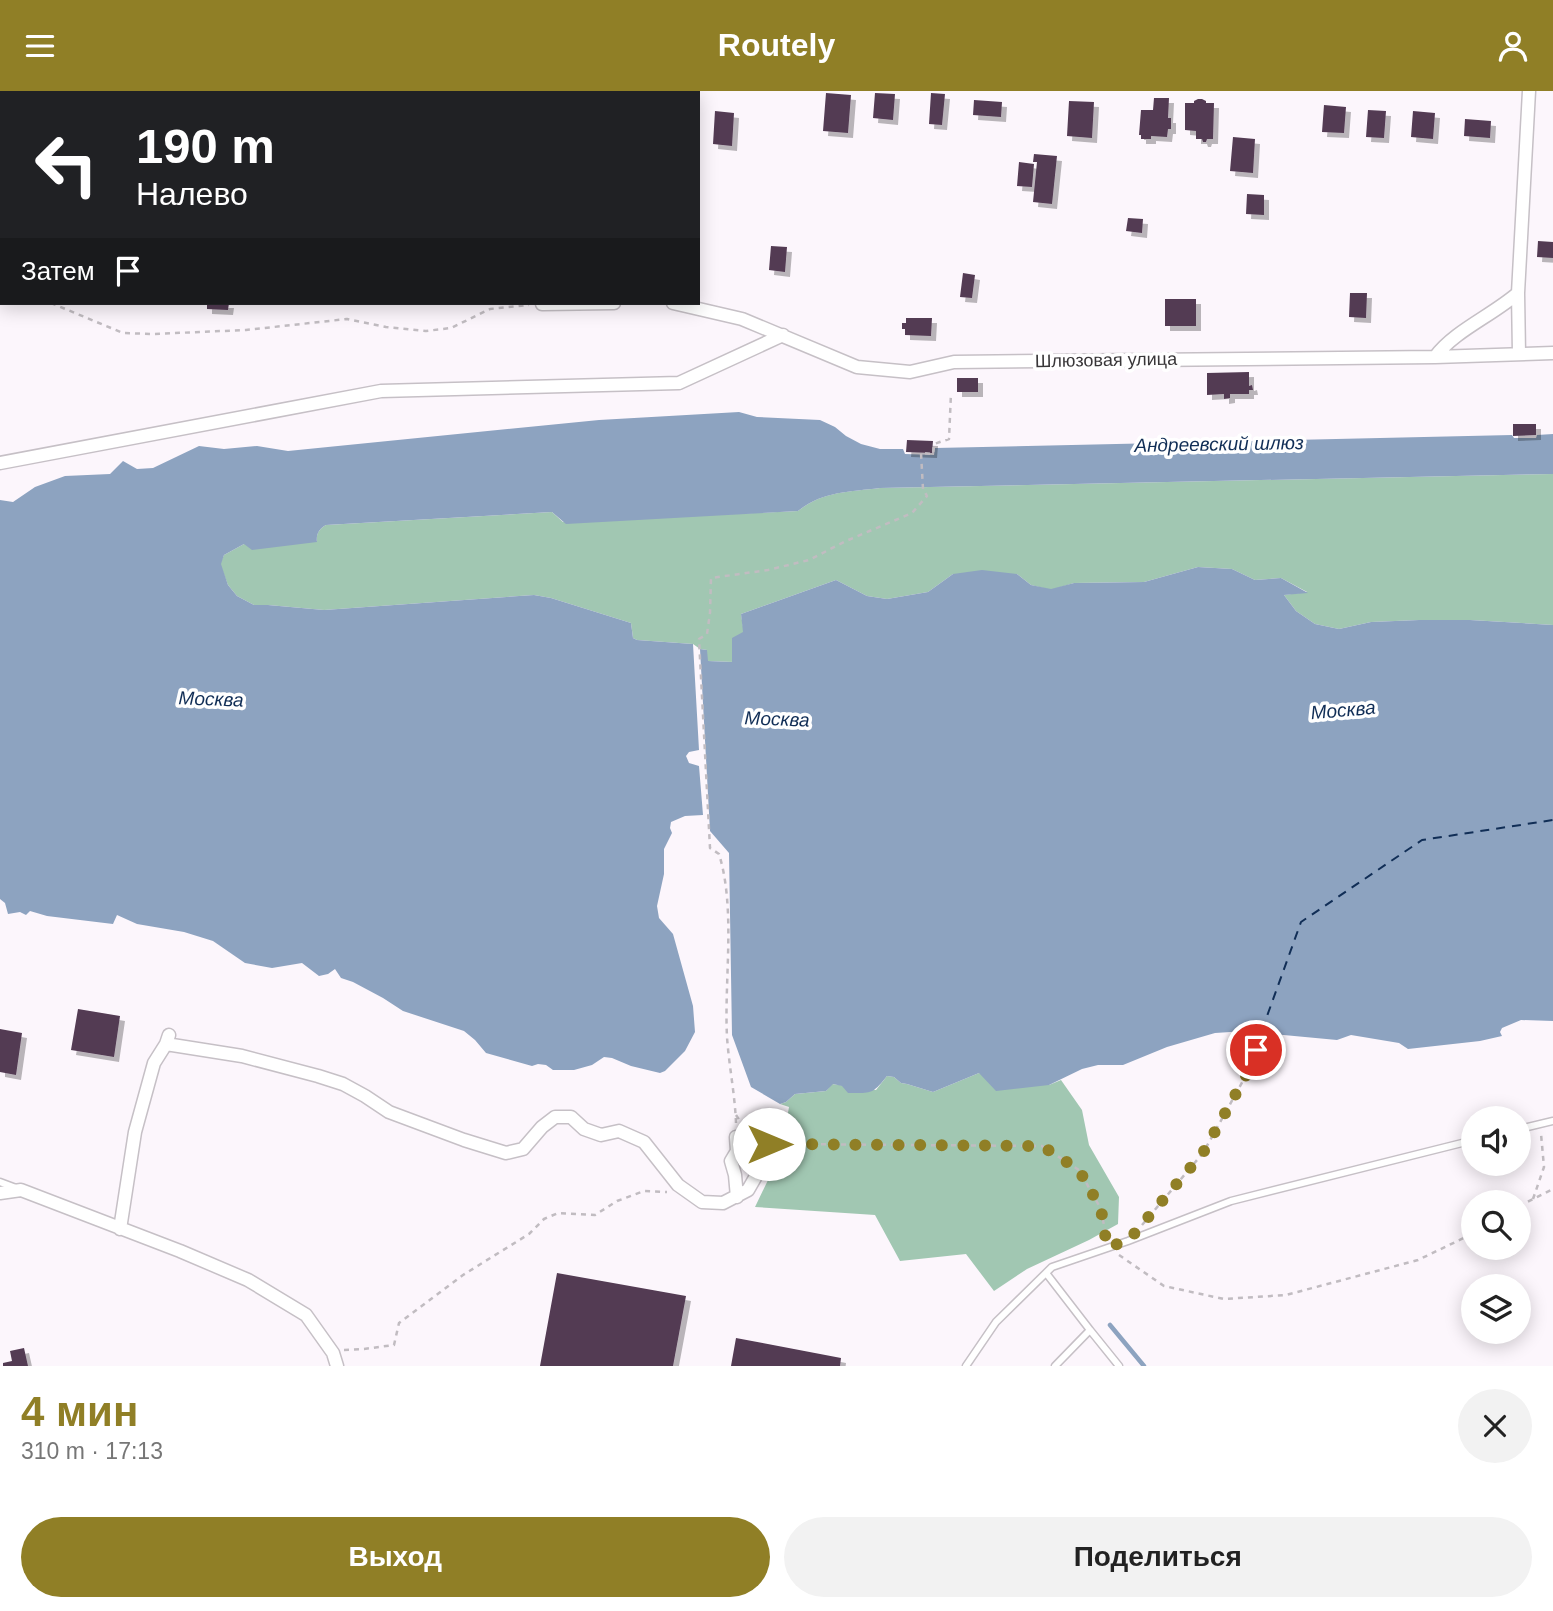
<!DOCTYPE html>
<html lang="ru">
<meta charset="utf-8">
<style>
:root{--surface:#fff;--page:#f2f2f2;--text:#222;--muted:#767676;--accent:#907f26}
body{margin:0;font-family:Arial,sans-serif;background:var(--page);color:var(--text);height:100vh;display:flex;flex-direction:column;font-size:26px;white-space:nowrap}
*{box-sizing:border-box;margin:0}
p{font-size:23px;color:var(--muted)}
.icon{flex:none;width:38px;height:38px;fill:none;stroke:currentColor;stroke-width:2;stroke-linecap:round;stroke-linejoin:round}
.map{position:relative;height:1275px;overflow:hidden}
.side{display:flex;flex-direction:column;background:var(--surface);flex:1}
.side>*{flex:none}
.banner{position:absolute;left:0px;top:0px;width:700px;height:214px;box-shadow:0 4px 18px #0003;background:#202124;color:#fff;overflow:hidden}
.tools{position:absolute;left:1461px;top:1015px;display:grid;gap:14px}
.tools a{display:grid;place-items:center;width:70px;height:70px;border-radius:50%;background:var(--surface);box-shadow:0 4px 18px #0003;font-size:35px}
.pin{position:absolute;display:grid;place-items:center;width:60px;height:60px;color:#fff;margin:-30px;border:4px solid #fff;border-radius:50%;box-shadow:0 2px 7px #0007}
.me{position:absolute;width:77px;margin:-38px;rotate:90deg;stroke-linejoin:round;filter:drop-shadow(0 0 5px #0008)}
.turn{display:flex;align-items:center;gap:24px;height:147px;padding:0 21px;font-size:32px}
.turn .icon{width:91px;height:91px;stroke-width:2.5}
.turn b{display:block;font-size:49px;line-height:60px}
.then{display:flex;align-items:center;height:66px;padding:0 21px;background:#0003;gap:14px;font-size:26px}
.round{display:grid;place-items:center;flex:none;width:74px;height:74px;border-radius:37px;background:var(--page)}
.summary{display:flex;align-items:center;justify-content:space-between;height:119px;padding:0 21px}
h1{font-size:42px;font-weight:700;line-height:52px;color:var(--accent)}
.cta{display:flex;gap:14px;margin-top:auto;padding:14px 21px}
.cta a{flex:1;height:80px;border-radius:42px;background:var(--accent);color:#fff;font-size:28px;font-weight:700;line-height:80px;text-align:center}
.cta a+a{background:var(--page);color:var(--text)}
header{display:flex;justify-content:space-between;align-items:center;height:91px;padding:0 21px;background:var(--accent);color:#fff;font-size:32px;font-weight:700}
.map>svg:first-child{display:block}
.forest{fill:#a1c7b2}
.water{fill:#8da3c0}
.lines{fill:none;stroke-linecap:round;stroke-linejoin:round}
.stream{stroke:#8da3c0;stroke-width:4.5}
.ferry{stroke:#112e56;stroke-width:2;stroke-dasharray:9 7;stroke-linecap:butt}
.building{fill:#533b53;filter:url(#shadow)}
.lane-casing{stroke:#c6c0c6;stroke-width:9}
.street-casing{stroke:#c6c0c6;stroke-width:15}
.path{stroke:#c1bcc1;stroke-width:2.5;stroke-dasharray:5 5;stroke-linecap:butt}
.lane{stroke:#fff;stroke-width:6}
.street{stroke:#fff;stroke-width:12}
.route{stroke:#907f26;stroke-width:12;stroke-dasharray:0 21.6}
.labels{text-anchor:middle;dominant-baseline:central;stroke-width:7;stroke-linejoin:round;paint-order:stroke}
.street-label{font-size:18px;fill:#393739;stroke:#fff}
.water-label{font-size:19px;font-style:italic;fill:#112e56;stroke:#fff}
</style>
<header><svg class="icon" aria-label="menu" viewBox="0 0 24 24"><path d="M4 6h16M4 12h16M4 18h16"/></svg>Routely<svg class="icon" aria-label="person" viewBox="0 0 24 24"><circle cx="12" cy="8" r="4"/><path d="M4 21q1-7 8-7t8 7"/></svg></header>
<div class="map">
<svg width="1553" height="1275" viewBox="0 0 1553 1275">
<defs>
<filter id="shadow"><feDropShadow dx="5" dy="5" stdDeviation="0" flood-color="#0004"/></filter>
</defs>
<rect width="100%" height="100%" fill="#fcf6fc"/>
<path class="forest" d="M1553,383V534L1470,529H1419L1371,531L1339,538L1315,533L1296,520L1284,504L1307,501L1281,487L1255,489L1232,478L1198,476L1144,491L1074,492L1051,499L1031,494L1017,483H953L928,501L887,508L867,505L836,489L741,523L744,542L733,571L707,570V559L700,558L693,553L637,549L633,547L631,532L551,507L534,504L324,519L268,514H254L237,505L228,494L220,473L224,464L244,453L317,450C316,443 319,438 326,434L552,421L563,431L798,420C823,400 849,401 880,397Z
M979,982L1049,994L1061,989L1082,1019L1089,1054L1119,1106L1118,1133L1089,1149L1027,1178L994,1200L966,1163L900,1170L875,1124L755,1116L781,1062L789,1016L780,1013L786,1011L795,1003L826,1000L832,993L876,999L887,985L894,986L901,992L907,993L933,1001Z"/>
<path class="water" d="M739,321L757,326L820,329L835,336L846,345L861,353L880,358H903L905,363L934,364L935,357L1512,344L1514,347H1536L1537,344L1553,343V383L880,397C850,401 823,400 798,420L566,433L552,421L326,434C319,438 316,443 317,451L252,459L244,453L224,464L221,473L228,494L237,505L254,514H268L324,519L534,504L551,507L631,532L633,547L637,549L693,553L699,659L689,661L686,665L689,672L699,675L703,724L685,725L671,731L670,737L672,742L664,758V783L657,815L659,827L673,843L693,915L695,941L685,960L665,980L660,982L631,975L612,967L604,966L592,974L574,979H553L546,974L538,973L532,975L486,962L475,949L464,940L403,920L383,907L353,891L341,887L335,878L328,883L319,885L302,872L272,877L245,872L213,850L184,841L137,833L117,824L113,833L47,825L30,820L26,824L20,821L8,823L5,812L0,808V409L13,411L35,396L65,385L110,383L123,370L137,378L153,377L199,355L224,358L257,355L288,360L599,329Z
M1198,476L1232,478L1255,489L1281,487L1308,502L1284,504L1296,520L1315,533L1339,538L1371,531L1419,529H1470L1553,534V930L1521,929L1502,937L1500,941L1502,945L1480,950L1408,958L1399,952L1351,944L1337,949L1273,943L1262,939L1215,942L1167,956L1123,974H1098L1082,978L1049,994L996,1000L979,982L933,1001L907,993L901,992L894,986L887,985C872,1004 871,1002 848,1002L842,995L833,993L826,1000L795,1003L786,1011L780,1013L751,996L732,944L729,762L710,740L700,558L707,559L708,570L732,571V547L743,541L741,523L836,489L867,505L887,508L928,501L953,483L982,479L1017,483L1031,494L1051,498L1074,492L1144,491Z"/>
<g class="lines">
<path class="stream" d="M1110,1234L1144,1275"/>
<path class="ferry" d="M1262,939L1301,831L1422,749L1553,729"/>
</g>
<path class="building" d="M826,2L851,4L848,42L823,40Z
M875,2L895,3L893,29L873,27Z
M931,2L945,3L942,34L929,33Z
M1154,7H1169L1168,27H1171V38H1168L1167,46L1151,45V48H1141V44H1139L1141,19H1153Z
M1198,8H1202L1206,10V12H1214L1213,48H1207L1206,51H1203L1202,48H1196V40L1185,39V12H1194V10Z
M974,9L1002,11L1001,26L973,24Z
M1069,10L1094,11L1092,47L1067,45Z
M1324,14L1346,16L1344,42L1322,41Z
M1368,19L1386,20L1384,47L1366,46Z
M715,20L734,22L732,55L713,53Z
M1413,20L1435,22L1433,48L1411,46Z
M1465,28L1491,30L1490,47L1464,45Z
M1233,46L1255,48L1253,82L1230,80Z
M1034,63L1057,65L1052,113L1033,111L1037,71H1033Z
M1019,71L1034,73L1032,96L1017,95Z
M1247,103L1264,104V124L1246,123Z
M1128,127L1143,128L1142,142L1126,140Z
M1538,150L1553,151V167L1537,166Z
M771,155L787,156L785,181L769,179Z
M963,182L975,184L972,207L960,206Z
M1350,202H1367L1366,227L1349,226Z
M1165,208H1196V235H1165Z
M207,212H229L228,219L207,218Z
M906,227H932L931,245L905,244V238H902V232H906Z
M1249,281V295L1252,294L1253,299H1249V303H1230V307L1224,308V303L1207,304V282Z
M957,287H978V301H957Z
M1513,333H1536V344L1513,345Z
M907,349L933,350L932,362L906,361Z
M78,918L120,925L114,966L71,959Z
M0,938L22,942L16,984L0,981Z
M557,1182L686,1205L673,1275H540Z
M736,1247L841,1267L840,1275H731Z
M24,1257L28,1275H3V1272L12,1270L10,1260Z"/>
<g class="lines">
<defs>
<path id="lane" d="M1519,1038L1553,1030
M0,1091L16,1097
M1046,1182L1090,1239
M966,1275L996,1231L1052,1176L1128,1150L1231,1110L1474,1049
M1055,1275L1090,1239L1119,1275"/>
<path id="street" d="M673,212L742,228L857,276L910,281L954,271L1435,266L1553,262
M542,213L614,212
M1519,263L1518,202L1529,0
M1435,266C1454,240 1493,224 1518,202
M0,372L381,300L679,292L783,244
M166,953L242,965L318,985L343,993L365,1005L389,1021L464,1049L506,1062L523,1058L542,1036L555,1026H571L584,1038L601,1044L619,1040L644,1051L678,1094L702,1111L723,1112L748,1099L763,1073L769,1053L762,1043
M736,1046L737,1060L731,1070L735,1084L737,1106
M0,1102L21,1099L180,1160L248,1189L306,1224L333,1262L337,1275
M120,1138L135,1041L154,972L166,953L169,944"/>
</defs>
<use href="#lane" class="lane-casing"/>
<use href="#street" class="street-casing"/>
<path class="path" d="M0,175L2,176
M51,212L123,242L153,243L246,239L347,228L386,236L426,240L451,237L490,218L529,214
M736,1024L744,1036
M736,1032C735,1004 729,975 727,946C724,889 736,818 719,763L710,757L699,548L707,543L710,522L711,487L768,479L809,469L846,450L912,422L927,405L923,398L921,362L933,363L934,353L949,348L951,302
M781,1053L1042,1055L1079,1079L1101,1118L1106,1146
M1533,1108L1544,1076L1541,1043
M1519,1115L1553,1098
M1142,1134L1203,1062L1249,979L1262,939
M1119,1164L1164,1195L1224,1208L1286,1204L1418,1169L1474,1142
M344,1259L364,1258L394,1254L399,1232L463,1184L529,1143L544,1128L558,1122L595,1124L617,1110L644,1100L667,1101"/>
<use href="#lane" class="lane"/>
<use href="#street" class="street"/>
</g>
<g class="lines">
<path class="route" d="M769,1053L1042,1055L1079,1079L1101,1118L1107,1156L1128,1150L1203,1062L1249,979L1256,959"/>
</g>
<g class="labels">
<g class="street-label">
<text transform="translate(1106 269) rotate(-1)">Шлюзовая улица</text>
</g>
<g class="water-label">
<text transform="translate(1219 353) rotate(-1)">Андреевский шлюз</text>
<text transform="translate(211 608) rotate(2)">Москва</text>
<text transform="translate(1343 619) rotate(-5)">Москва</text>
<text transform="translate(777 628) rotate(2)">Москва</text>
</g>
</g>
</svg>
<div class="tools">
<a><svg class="icon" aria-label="sound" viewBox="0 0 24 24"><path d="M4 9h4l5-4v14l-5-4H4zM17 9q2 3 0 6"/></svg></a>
<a><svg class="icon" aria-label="search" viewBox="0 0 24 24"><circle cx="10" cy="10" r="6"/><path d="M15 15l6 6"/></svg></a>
<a><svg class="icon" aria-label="layers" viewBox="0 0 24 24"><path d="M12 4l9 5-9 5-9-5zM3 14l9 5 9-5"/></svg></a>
</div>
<div class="pin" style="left:1256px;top:959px;background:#d93025"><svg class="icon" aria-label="arrive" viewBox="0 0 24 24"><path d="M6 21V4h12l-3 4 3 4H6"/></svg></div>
<svg class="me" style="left:769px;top:1053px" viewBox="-20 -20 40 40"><circle r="19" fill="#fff"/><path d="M0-13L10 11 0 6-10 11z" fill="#907f26"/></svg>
<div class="banner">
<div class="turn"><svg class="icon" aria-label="left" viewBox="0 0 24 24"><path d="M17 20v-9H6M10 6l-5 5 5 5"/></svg><div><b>190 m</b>Налево</div></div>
<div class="then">Затем<svg class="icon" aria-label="arrive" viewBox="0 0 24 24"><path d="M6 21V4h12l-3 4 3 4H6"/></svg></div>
</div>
</div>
<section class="side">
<div class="summary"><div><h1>4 мин</h1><p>310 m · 17:13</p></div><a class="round"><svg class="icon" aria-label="close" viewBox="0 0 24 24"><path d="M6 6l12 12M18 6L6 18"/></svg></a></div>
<div class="cta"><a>Выход</a><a>Поделиться</a></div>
</section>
